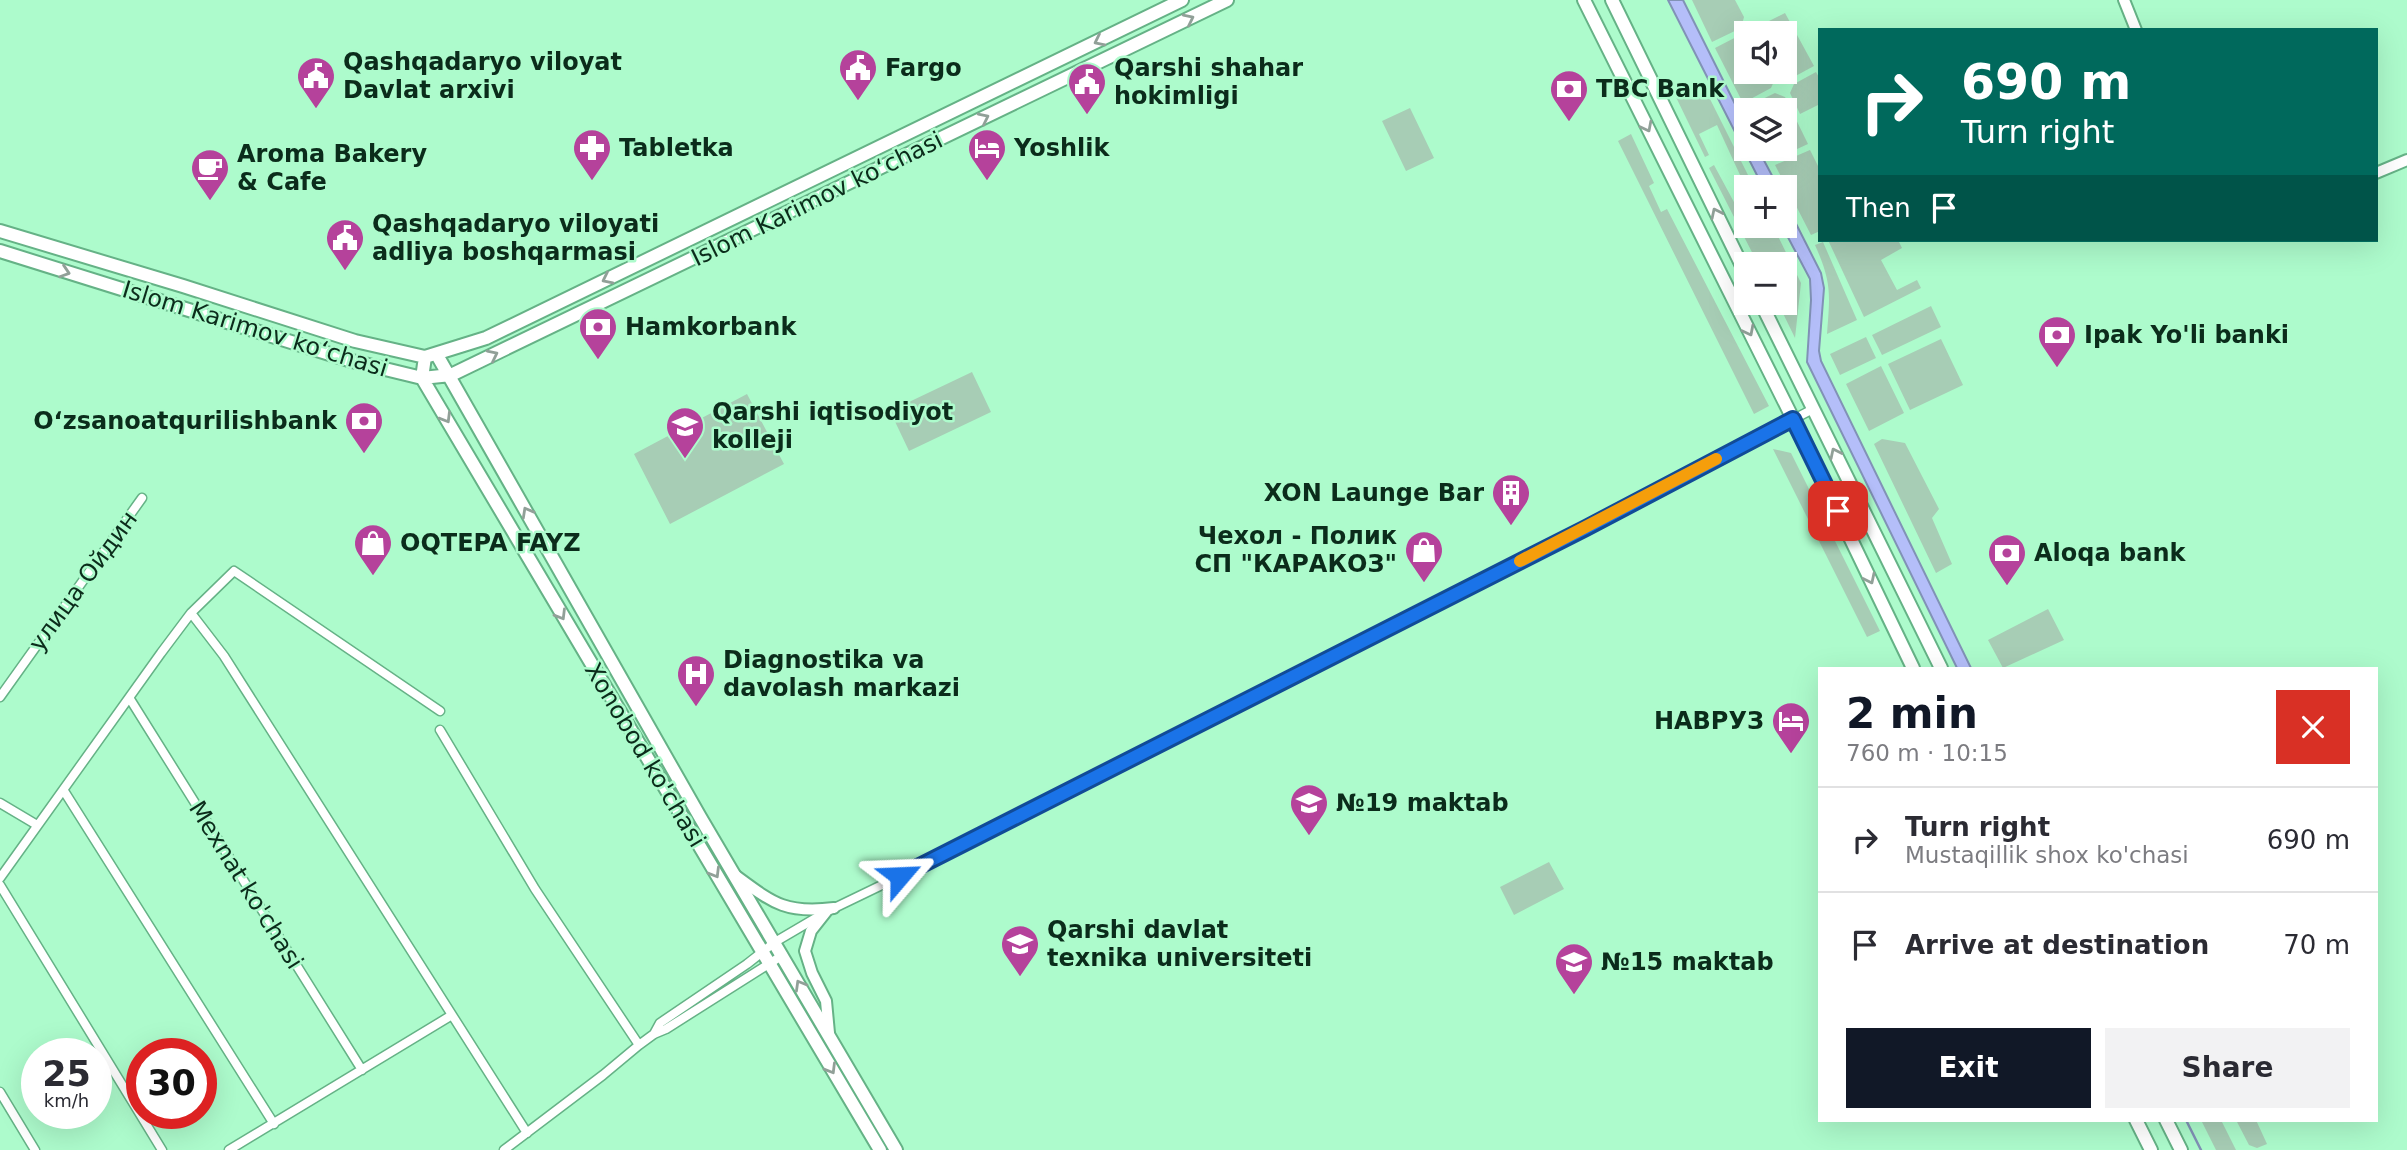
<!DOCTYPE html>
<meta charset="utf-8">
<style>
:root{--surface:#fff;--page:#f2f2f3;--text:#2b2b33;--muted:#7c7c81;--line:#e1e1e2;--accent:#111827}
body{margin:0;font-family:"DejaVu Sans",sans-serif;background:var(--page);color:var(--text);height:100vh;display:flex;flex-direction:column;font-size:26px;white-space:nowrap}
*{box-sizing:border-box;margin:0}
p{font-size:23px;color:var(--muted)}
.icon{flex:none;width:38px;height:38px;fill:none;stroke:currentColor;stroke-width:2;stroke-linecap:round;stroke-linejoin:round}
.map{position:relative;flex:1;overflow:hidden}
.drawer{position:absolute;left:1818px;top:667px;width:560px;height:455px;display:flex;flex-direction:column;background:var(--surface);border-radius:0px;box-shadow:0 7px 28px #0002}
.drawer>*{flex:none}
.banner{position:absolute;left:1818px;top:28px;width:560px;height:214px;border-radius:0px;box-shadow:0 7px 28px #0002;background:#00695c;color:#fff;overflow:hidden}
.controls{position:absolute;left:1734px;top:21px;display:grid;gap:14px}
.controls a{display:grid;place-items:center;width:63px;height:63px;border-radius:0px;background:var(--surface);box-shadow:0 7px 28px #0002;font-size:35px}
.speed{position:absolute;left:21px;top:1038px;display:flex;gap:14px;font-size:35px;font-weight:700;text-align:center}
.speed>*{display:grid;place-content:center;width:91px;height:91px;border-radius:50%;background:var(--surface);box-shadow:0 7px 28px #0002;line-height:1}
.speed small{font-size:18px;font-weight:400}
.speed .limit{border:10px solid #d22;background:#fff;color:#111}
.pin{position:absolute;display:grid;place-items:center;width:60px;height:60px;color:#fff;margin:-30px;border-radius:14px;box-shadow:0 4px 10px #0006}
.me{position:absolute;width:77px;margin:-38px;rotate:64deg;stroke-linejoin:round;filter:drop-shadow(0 0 5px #0008)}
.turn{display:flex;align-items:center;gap:24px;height:147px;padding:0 28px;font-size:32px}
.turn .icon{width:91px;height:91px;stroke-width:2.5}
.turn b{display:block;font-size:49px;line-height:60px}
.then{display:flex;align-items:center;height:66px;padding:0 28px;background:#0003;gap:14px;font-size:26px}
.round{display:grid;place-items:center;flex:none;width:74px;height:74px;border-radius:0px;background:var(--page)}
.summary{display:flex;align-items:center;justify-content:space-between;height:119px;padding:0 28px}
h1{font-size:42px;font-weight:700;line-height:52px;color:var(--accent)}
.primary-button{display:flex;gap:14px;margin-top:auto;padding:14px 28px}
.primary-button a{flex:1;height:80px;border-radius:0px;background:var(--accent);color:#fff;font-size:28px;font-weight:700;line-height:80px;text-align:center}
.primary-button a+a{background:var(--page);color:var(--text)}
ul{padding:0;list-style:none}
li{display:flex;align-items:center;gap:21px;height:105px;padding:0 28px;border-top:2px solid var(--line)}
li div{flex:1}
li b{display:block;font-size:26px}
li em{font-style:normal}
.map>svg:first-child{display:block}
.green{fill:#a7cdb5}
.water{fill:#b4bef9;stroke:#8192b6;stroke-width:2}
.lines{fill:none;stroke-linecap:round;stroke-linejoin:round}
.stream{stroke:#8192b6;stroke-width:2.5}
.minor-casing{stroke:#65b286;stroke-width:11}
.tertiary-casing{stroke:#65b286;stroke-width:14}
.secondary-casing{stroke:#65b286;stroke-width:16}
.primary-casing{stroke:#65b286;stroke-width:16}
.minor{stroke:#fff;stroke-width:8}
.tertiary{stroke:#fff;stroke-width:10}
.secondary{stroke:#fff;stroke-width:12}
.primary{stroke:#fff;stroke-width:12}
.oneway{stroke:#91a098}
.route-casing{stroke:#114b97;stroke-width:18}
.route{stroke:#1a73e8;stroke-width:12}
.slow{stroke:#f59e0b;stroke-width:12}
.labels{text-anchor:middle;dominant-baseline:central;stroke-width:5;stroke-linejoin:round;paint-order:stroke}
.poi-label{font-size:24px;font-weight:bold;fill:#0b2c1b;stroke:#adfbcc;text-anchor:start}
.street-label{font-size:24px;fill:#0b2c1b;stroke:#adfbcc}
</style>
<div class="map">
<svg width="2407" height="1150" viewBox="0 0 2407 1150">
<rect width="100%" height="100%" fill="#adfbcc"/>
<path class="green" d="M1692,0H1735L1744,17L1741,28L1712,42Z
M1785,13L1814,66L1790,79L1781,76L1779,72H1785V33H1761L1763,24Z
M1744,33L1746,36V72H1771L1775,79L1771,88L1743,103L1715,48Z
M1816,72L1820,79V104L1800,114L1790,93L1794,84Z
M1695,83L1705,89L1754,187L1746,188L1717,125L1699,134L1709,155L1705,157L1674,93Z
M1775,93L1785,97L1808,144L1773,160L1767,149H1785V110H1748L1746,107Z
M1410,108L1434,158L1406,171L1382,121Z
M1631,134L1654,183L1649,186L1661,212L1667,209L1769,406L1754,414L1618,141Z
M1810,150L1820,170V231L1811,235L1775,165Z
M1714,165L1742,217L1746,215V226H1773L1801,283L1795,338L1778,303H1785V264H1758L1709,168Z
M1828,240H1898L1902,248L1881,260L1897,290L1917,280L1921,288L1864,317Z
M1823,242L1857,320L1827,334C1830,294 1832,283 1815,245Z
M1931,306L1941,327L1882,355L1872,335Z
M1866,337L1876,358L1840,375L1830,354Z
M1941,339L1963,385L1910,410L1888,364Z
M1881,366L1904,413L1869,431L1846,384Z
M972,372L991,412L909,451L890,411Z
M747,394L784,464L670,524L634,454Z
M1882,439L1905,443L1939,509L1932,518L1952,564L1936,573L1874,444Z
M1773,449L1791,453L1880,631L1867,637Z
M2048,609L2064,640L2003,668L1988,640Z
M1549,862L1564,889L1514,915L1500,887Z
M2201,1120H2221L2236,1150H2216Z
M2236,1120H2256L2267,1144L2257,1148L2249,1145Z"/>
<path class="water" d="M1668,0H1683L1746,126V149H1758L1778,187H1763Z
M1785,202L1821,273L1824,288L1819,351L1821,361L1971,668H1957L1807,362L1811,300L1810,279L1782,226H1785Z"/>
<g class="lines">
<path class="stream" d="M2186,1120L2201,1150"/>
<defs>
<path id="minor" d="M191,613L224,656L527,1133
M0,697L142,498
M130,699L362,1070
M440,730L535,889L639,1045
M64,791L274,1124
M0,803L37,825
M0,878L161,653L191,613L234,571L440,711
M0,885L162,1150
M654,1034L660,1023L747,964L775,942L826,912L944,855L1586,528L1813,409
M0,1092L35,1150
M229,1150L452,1015
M504,1150L603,1075L639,1045L654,1034L666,1029L783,955"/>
<path id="tertiary" d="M2124,0L2136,30
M2376,173L2407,160
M735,875C773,903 785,914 834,908
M826,912L811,931L805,951L812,973L826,1001L829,1033"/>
<path id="secondary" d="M0,231L183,286L355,341L425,357L486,338L1182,0
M0,251L352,361L422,378L451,375L1227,0
M437,355L700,817L896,1150
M425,357L422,378L880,1150"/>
<path id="primary" d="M1584,0L1793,419L1913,668
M1612,0L1746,274
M1761,303L1941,668
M2136,1120L2151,1150
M2166,1120L2181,1150"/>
</defs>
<use href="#minor" class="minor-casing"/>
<use href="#tertiary" class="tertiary-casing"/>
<use href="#secondary" class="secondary-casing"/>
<use href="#primary" class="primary-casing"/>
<use href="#minor" class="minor"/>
<use href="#tertiary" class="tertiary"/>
<use href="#secondary" class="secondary"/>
<use href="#primary" class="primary"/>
</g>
<defs><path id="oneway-chevron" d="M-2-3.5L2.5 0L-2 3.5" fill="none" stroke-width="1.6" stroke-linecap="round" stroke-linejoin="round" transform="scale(1.75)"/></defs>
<g class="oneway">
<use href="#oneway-chevron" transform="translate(1189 19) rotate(-26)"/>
<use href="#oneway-chevron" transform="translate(1099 41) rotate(154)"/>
<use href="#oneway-chevron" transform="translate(984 118) rotate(-26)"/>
<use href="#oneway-chevron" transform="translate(1647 127) rotate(63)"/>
<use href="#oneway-chevron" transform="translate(1716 213) rotate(-116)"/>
<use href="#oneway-chevron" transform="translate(65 272) rotate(18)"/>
<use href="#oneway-chevron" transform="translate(607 279) rotate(154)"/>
<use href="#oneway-chevron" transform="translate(1749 331) rotate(63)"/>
<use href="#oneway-chevron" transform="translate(493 355) rotate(-26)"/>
<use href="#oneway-chevron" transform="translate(446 418) rotate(59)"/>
<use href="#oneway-chevron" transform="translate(1835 453) rotate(-116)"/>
<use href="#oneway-chevron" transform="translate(527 512) rotate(-119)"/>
<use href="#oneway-chevron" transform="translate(1870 579) rotate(64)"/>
<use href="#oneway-chevron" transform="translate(561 615) rotate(59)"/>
<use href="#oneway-chevron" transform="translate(715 873) rotate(59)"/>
<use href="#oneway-chevron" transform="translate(800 985) rotate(-120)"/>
<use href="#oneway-chevron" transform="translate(831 1069) rotate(59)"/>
</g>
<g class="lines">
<defs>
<path id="route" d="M900,876L1586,528L1793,419L1838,511"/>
</defs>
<use href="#route" class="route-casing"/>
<use href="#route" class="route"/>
<path class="slow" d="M1520,561L1716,459"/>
</g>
<defs>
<symbol id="civic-pin" viewBox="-11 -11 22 30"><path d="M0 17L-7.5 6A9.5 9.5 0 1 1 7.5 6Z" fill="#b5429b" stroke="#adfbcc"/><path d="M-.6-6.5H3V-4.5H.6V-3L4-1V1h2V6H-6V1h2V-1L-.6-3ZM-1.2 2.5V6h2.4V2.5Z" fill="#fff"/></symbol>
<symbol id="bank-pin" viewBox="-11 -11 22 30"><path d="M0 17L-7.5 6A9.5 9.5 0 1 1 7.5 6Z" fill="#b5429b" stroke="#adfbcc"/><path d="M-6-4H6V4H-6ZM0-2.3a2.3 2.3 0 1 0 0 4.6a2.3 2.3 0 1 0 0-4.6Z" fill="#fff"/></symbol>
<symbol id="pharmacy-pin" viewBox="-11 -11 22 30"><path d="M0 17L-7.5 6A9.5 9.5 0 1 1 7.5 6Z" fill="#b5429b" stroke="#adfbcc"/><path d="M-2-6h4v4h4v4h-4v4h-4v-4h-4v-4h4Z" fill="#fff"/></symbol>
<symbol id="hotel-pin" viewBox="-11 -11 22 30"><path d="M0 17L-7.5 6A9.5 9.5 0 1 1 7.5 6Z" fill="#b5429b" stroke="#adfbcc"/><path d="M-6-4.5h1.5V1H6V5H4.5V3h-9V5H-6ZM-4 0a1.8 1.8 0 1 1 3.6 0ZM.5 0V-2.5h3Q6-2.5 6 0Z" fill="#fff"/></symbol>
<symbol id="cafe-pin" viewBox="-11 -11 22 30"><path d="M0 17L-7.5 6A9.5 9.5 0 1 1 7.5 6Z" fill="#b5429b" stroke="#adfbcc"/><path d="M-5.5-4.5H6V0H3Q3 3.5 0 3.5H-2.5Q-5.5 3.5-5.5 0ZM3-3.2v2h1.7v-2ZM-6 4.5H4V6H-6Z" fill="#fff"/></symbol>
<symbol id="university-pin" viewBox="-11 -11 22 30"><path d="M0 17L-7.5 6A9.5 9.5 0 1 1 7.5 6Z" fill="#b5429b" stroke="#adfbcc"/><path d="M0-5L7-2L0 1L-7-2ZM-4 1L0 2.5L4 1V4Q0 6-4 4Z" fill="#fff"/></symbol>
<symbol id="building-pin" viewBox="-11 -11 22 30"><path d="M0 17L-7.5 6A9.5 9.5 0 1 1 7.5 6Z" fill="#b5429b" stroke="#adfbcc"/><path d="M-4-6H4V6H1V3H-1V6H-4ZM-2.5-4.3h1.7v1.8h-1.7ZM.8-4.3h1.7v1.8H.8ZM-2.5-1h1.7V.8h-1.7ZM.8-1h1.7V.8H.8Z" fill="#fff"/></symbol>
<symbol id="shop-pin" viewBox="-11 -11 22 30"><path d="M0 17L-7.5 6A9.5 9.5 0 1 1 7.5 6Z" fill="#b5429b" stroke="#adfbcc"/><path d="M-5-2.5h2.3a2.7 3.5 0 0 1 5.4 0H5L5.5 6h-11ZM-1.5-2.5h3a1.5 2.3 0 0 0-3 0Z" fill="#fff"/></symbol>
<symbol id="hospital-pin" viewBox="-11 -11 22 30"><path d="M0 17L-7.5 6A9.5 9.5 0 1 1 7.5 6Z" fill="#b5429b" stroke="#adfbcc"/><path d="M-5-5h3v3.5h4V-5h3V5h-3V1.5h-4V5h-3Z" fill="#fff"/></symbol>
<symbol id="school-pin" viewBox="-11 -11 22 30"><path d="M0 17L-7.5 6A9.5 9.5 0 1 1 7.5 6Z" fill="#b5429b" stroke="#adfbcc"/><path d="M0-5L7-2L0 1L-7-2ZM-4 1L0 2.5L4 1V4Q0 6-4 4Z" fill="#fff"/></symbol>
</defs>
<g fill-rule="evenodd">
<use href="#civic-pin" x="836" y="46" width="44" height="60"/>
<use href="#civic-pin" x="294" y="54" width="44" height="60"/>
<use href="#civic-pin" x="1065" y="60" width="44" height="60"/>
<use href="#bank-pin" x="1547" y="67" width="44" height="60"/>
<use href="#pharmacy-pin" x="570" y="126" width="44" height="60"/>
<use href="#hotel-pin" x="965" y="126" width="44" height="60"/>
<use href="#cafe-pin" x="188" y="146" width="44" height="60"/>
<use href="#civic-pin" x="323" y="216" width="44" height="60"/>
<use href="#bank-pin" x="576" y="305" width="44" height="60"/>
<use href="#bank-pin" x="2035" y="313" width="44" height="60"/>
<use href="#bank-pin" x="342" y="399" width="44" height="60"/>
<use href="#university-pin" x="663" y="404" width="44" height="60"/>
<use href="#building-pin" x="1489" y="471" width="44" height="60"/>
<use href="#shop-pin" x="351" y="521" width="44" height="60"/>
<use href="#shop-pin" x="1402" y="528" width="44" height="60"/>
<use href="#bank-pin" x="1985" y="531" width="44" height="60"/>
<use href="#hospital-pin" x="674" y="652" width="44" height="60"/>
<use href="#hotel-pin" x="1769" y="699" width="44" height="60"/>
<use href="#school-pin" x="1287" y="781" width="44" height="60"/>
<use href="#university-pin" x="998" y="922" width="44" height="60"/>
<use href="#school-pin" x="1552" y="940" width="44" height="60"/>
</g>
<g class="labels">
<g class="poi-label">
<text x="343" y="62">Qashqadaryo viloyat<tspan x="343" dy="28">Davlat arxivi</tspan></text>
<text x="885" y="68">Fargo</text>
<text x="1114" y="68">Qarshi shahar<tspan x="1114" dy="28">hokimligi</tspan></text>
<text x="1596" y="89">TBC Bank</text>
<text x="619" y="148">Tabletka</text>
<text x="1014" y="148">Yoshlik</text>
<text x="237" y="154">Aroma Bakery<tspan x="237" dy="28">&amp; Cafe</tspan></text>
<text x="372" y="224">Qashqadaryo viloyati<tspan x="372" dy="28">adliya boshqarmasi</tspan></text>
<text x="625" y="327">Hamkorbank</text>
<text x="2084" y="335">Ipak Yo'li banki</text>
<text x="712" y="412">Qarshi iqtisodiyot<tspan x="712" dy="28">kolleji</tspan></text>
<text x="337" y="421" text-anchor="end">Oʻzsanoatqurilishbank</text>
<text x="1484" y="493" text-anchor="end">XON Launge Bar</text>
<text x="1397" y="536" text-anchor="end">Чехол - Полик<tspan x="1397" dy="28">СП "КАРАКОЗ"</tspan></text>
<text x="400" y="543">OQTEPA FAYZ</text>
<text x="2034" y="553">Aloqa bank</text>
<text x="723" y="660">Diagnostika va<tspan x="723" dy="28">davolash markazi</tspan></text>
<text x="1764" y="721" text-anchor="end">НАВРУЗ</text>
<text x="1336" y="803">№19 maktab</text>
<text x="1047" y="930">Qarshi davlat<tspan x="1047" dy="28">texnika universiteti</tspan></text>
<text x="1601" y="962">№15 maktab</text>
</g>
<g class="street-label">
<text transform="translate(817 199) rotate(-26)">Islom Karimov ko‘chasi</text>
<text transform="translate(255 329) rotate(17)">Islom Karimov ko‘chasi</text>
<text transform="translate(83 581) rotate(-54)">улица Ойдин</text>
<text transform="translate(645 755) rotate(59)">Xonobod ko'chasi</text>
<text transform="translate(246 885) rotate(58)">Mexnat ko'chasi</text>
</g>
</g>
</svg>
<div class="controls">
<a><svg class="icon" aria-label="sound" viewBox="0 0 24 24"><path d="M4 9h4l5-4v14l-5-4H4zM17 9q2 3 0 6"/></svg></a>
<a><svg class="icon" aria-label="layers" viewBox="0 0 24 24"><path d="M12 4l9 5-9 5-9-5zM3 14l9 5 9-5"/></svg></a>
<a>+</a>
<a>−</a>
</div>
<div class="speed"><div>25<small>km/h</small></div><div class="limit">30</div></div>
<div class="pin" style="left:1838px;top:511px;background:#d93025"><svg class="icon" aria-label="arrive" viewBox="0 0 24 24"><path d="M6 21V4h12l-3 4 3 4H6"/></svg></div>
<svg class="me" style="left:900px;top:876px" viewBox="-20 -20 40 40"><path d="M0-17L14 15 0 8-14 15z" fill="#1a73e8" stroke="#fff" stroke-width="4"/></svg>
<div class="banner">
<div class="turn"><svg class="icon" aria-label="right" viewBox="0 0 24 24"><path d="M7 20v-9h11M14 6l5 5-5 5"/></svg><div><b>690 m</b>Turn right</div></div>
<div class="then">Then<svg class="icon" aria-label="arrive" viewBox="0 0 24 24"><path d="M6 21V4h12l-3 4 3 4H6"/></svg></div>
</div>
<section class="drawer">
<div class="summary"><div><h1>2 min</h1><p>760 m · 10:15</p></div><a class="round" style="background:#d93025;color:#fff"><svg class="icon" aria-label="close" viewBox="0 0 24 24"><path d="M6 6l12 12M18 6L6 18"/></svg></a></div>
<ul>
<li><svg class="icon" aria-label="right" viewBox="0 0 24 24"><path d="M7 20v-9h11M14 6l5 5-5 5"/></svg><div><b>Turn right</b><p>Mustaqillik shox ko'chasi</p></div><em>690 m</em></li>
<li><svg class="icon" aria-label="arrive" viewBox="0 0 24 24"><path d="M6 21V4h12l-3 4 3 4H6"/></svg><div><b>Arrive at destination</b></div><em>70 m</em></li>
</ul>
<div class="primary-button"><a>Exit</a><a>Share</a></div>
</section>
</div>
